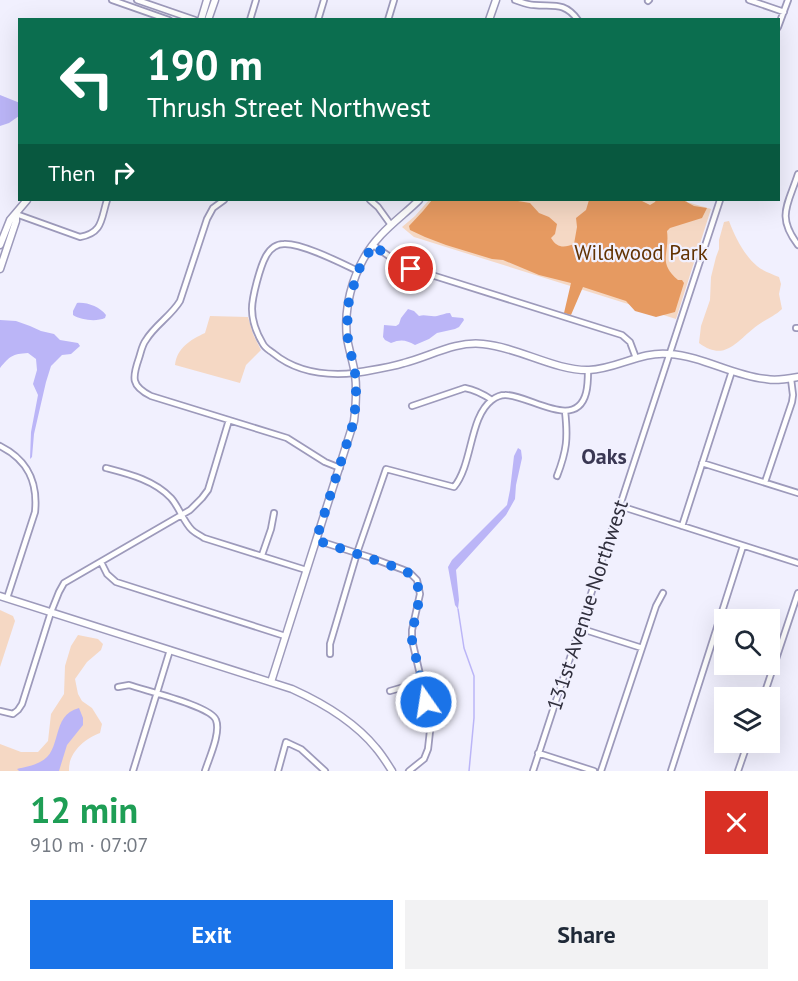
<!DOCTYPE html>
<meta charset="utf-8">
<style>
:root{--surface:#fff;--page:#f2f2f3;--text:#1f2937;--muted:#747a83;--accent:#1a73e8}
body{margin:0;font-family:"PT Sans",sans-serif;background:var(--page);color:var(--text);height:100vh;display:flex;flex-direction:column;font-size:22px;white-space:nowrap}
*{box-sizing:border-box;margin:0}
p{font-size:20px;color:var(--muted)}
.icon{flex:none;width:33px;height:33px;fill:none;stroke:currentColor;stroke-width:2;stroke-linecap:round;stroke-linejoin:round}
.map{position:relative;height:771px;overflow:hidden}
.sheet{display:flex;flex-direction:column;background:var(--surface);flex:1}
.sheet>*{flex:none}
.top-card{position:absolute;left:18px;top:18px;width:762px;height:183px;border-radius:0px;box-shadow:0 6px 24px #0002;background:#0b6e4f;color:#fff;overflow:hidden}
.controls{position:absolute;left:714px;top:609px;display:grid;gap:12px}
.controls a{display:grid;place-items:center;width:66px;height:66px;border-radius:0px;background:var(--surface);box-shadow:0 6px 24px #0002;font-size:30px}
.pin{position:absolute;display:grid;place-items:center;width:51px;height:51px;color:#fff;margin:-26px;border:3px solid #fff;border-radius:50%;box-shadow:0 2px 6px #0007}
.me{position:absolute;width:66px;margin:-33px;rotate:347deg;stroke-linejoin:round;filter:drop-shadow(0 0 4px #0008)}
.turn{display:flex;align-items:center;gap:21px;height:126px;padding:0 30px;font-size:27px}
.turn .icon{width:78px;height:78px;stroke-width:2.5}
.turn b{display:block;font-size:42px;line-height:51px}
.then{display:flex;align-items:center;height:57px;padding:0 30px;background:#0003;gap:12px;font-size:22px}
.round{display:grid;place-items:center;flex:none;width:63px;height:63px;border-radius:0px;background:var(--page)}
.summary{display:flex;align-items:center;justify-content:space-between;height:102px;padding:0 30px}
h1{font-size:36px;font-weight:700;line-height:45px;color:#1e9e55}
.cta{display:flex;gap:12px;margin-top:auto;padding:12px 30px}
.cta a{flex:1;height:69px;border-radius:0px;background:var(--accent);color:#fff;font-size:24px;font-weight:700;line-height:69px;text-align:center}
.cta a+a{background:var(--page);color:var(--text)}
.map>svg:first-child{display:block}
.green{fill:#f5d8c4}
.forest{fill:#e69a61}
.water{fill:#bbb5f7}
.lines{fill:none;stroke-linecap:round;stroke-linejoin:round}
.stream{stroke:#bbb5f7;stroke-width:1.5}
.minor-casing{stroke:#9d9abb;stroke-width:8}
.tertiary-casing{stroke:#9d9abb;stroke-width:9}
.minor{stroke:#fff;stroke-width:4.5}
.tertiary{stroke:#fff;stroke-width:6}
.route{stroke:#1a73e8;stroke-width:10;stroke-dasharray:0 18}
.labels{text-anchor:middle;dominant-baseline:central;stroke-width:4.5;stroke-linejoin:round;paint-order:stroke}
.park-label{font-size:21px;fill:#623202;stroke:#f1f0fe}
.street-label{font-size:21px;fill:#302f3d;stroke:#f1f0fe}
.neighbourhood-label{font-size:22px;font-weight:bold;fill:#3a3753;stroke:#f1f0fe}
</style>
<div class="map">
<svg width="798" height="771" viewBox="0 0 798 771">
<rect width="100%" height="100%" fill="#f1f0fe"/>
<path class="green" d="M429,200H687V202L711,209L676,319L414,237L402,227L415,216Z
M729,221C735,237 744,255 757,266C763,271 772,274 779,277L781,284L779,294L782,309C775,316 766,319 758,325C737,340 726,363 699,343L701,326L710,300L711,277L716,257L719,249V240L724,222Z
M210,316L248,317L253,334L261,350L246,365L240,383L175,365C177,348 190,340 205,333Z
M0,610L13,616L15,621L0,667Z
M78,635L98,639L103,644L101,650L87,662L75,679L78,694L82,701L92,708L102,724L100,733C84,739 68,753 69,771H0V744L21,752H38L48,741L51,714L64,694L65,666L71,646Z"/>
<path class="forest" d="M432,200H517L518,201L530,203L539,213L549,217L557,224L555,234L551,238C557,248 564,248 574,244L577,227L576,218L586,210L589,200H640L650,205L655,202L656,200H683L694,206L707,208L702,218L670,228L667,231C670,254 657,262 678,280H682L684,283L675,312L656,317L635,311L626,301L583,287L571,315L564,313L571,283L539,275L503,260L492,259L446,245L425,237L410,230L409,226L423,211Z"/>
<path class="water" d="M0,95L20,103L19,116L9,123L0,126Z
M77,303C87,302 100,307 106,315L105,318C96,322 81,320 73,315V311Z
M408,309L414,311L419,316C425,314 430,317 437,316C442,315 445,313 450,313L452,317L463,318L464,320L459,327L455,329L437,333L429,339L415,345C406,340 401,339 391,343L385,340L383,337L384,325L396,326L399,324L401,318Z
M0,320L16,321L30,326L41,331L54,334L60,340L78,343L80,346L71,354L62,355L51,366L46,382L34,434L32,457L30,459L31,432L38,395L33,384L37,370L36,359L28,353C12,354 10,356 0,368Z
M518,448L521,450L522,458L516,485L515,499L506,515L456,570L459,600L458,609L455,605L448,567L452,560L507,505L510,490L514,456Z
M79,708L83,718V725L67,745L59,771H19L17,769C24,767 33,766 40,762C63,752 50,715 79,708Z"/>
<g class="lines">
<path class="stream" d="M458,609L464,648L474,676V718L469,771"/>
<defs>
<path id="minor" d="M112,0L169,20
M137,0L195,20
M515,0C521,2 528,5 534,5C553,7 564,1 578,20
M749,0L784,12
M648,1L649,0
M250,20L256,0
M318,20L324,0
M388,20L394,0
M778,27L788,0
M798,174C788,205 776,216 798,245
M224,200L213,208L207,219L180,301C171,316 155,325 146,340C142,345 141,352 139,358C132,378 131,386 151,396L287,438L325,462L340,468
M370,200L378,207L391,225
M16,214L80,237C103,233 101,219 107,200
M373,245L403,266L622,335L630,342L636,358
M796,328H798
M355,373C326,376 296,372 273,353C269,350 265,348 263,344C257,334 252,321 252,309C252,297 260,267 266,256C270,249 276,244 284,244C302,243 341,263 358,271
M412,406L465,388C476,390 483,394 492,400
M0,446C28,460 38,482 35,512L7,598
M702,463L798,493
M106,468C129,474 154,480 171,498C179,507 183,521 192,530C195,533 200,535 204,538L306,570
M557,476C567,450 568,438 565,411
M765,482L792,402L793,395L791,379
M620,506L798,563
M682,526L732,371
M316,540L369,557L404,570L411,574L417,580L420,594L412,630V640L431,722L428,749L424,759L409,771
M262,555L271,529L274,513
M101,562L107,574L116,582L285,636
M579,628L642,648
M330,654V644L357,553L386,469L454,487C473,464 469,417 492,400C496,397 500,395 505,395C528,394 576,432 586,393C588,386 588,378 588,370
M118,687L129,685C146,691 211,706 216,720C221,733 209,758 205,771
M390,691L421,682
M763,698L798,593
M0,711L13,714L18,710L22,704L51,612L59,592L64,583L190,510L202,498L208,490L229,420
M538,753L594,771
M133,771L170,650
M278,771L286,742L301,749L325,771
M533,771L720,200
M601,771L656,606L663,593
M671,771L743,546
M738,771L748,742"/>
<path id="tertiary" d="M201,20L207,0
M208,20L215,0
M489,20L496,0
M0,245L10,220L27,200
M0,269L16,221V214
M355,373C371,370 388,368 404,363C431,356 455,341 483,344C518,347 555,371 589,370C617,369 641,351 669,354C703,356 733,376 766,379C777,381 787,379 798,377
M0,596L292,689C323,703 354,721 376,748C382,755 387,763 392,771
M271,682L354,421C356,405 357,390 355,374C353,362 349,350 347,338C343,302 356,261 381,235C393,222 407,212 419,200"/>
</defs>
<use href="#minor" class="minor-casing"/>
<use href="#tertiary" class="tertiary-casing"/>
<use href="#minor" class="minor"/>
<use href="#tertiary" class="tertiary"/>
</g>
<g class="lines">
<path class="route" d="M411,269L396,262L373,245L358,271L348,305L347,334L355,373L356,386V398L354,421L316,540L404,570C432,587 412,614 412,640L426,702"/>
</g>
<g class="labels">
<g class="park-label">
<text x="641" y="252">Wildwood Park</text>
</g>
<g class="street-label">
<text transform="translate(587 605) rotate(-72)">131st Avenue Northwest</text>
</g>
<g class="neighbourhood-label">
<text x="604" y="456">Oaks</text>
</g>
</g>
</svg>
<div class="controls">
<a><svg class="icon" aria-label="search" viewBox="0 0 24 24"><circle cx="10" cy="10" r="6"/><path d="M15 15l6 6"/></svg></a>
<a><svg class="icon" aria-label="layers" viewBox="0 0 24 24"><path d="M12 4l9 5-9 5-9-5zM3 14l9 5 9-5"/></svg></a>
</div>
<div class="pin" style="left:411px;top:269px;background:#d93025"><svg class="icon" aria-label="arrive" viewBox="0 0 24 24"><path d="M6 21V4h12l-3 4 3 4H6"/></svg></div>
<svg class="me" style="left:426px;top:702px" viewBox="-20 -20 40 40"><circle r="17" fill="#1a73e8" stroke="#fff" stroke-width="3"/><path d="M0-11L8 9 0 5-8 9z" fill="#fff"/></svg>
<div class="top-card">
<div class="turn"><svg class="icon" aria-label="left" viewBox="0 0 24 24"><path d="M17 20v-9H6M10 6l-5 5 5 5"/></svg><div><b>190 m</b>Thrush Street Northwest</div></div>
<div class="then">Then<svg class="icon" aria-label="right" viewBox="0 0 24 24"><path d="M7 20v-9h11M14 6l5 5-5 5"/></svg></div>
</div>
</div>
<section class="sheet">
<div class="summary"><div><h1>12 min</h1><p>910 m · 07:07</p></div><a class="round" style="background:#d93025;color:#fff"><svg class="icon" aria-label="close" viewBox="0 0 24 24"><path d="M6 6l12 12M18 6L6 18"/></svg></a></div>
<div class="cta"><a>Exit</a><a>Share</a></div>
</section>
